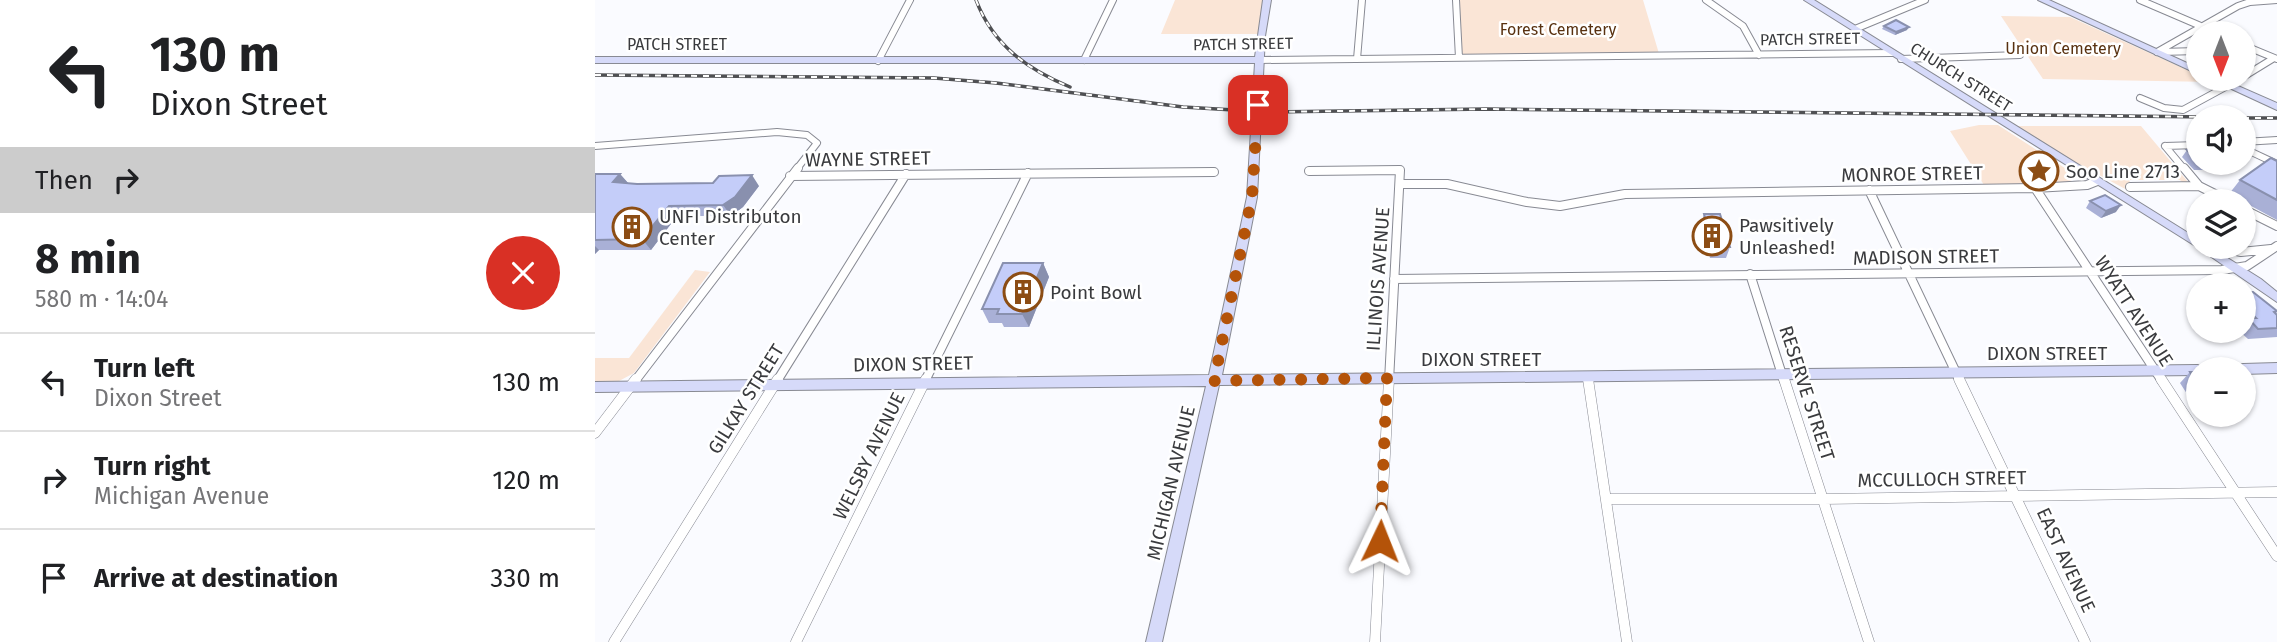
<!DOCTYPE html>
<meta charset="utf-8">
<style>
:root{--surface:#fff;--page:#f6f6f6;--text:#202124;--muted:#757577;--line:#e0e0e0}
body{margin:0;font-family:"Fira Sans",sans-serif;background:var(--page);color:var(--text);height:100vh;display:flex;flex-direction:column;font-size:26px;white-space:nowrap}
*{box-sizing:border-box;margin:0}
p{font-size:23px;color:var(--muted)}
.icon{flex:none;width:38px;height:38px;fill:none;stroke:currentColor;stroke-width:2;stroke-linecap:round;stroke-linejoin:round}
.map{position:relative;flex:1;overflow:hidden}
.drawer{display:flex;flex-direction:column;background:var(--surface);width:595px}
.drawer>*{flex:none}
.top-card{background:#fff;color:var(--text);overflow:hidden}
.needle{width:46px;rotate:180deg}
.buttons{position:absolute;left:1591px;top:21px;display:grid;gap:14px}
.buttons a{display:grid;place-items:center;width:70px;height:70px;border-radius:50%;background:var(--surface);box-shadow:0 2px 5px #0004;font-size:35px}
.pin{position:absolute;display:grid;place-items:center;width:60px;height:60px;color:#fff;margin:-30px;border-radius:14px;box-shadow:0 4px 10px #0006}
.me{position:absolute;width:77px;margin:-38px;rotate:2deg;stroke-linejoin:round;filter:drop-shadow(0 0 5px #0008)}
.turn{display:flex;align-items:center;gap:24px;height:147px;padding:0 35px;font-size:32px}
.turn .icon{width:91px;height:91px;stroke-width:2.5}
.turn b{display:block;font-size:49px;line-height:60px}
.then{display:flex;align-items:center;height:66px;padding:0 35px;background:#0003;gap:14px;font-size:26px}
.round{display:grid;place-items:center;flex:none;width:74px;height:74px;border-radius:37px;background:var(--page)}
.summary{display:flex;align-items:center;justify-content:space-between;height:119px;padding:0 35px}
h1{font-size:42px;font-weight:700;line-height:52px}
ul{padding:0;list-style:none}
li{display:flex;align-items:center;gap:21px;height:98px;padding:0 35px;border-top:2px solid var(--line)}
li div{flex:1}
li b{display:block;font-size:26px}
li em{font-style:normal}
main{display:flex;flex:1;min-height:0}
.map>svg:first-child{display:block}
.green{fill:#fae5d6}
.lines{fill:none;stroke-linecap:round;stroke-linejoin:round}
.street-far2-casing{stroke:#888a93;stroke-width:8}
.street-far1-casing{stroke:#888a93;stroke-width:10}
.street-casing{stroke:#888a93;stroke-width:11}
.secondary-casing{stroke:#888a93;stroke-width:2}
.street-far2{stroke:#fff;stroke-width:6}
.street-far1{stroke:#fff;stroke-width:8}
.street{stroke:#fff;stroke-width:10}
.secondary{fill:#d6daf9;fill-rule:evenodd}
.rail-casing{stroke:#4f5053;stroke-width:3.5}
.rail{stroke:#fff;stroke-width:2;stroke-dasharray:6;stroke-linecap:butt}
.wall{fill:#a9b0d6}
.shaded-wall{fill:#8990ae}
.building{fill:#c4cdf9;stroke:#8990ae;stroke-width:2}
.route{stroke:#b45309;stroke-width:12;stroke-dasharray:0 21.6}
.labels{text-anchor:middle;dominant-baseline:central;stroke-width:5;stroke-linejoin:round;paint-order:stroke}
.far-park-label{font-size:16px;fill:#583110;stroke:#fff}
.far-street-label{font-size:16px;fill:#3a3b3e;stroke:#fff}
.street-label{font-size:19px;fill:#3a3b3e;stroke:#fff}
.poi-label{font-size:19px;fill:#3a3b3e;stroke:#fff;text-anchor:start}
</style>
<main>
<section class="drawer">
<div class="top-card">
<div class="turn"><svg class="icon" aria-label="left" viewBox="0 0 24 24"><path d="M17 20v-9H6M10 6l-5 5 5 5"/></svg><div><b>130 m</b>Dixon Street</div></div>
<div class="then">Then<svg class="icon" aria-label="right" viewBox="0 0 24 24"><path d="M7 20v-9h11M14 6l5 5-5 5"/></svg></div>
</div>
<div class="summary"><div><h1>8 min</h1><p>580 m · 14:04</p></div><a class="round" style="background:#d93025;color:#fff"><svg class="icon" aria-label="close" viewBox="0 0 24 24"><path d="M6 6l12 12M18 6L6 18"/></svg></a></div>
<ul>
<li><svg class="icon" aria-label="left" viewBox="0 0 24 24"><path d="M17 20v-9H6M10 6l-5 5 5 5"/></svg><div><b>Turn left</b><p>Dixon Street</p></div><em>130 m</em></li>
<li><svg class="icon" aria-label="right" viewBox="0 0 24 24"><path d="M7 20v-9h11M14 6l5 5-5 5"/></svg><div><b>Turn right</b><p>Michigan Avenue</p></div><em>120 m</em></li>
<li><svg class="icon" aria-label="arrive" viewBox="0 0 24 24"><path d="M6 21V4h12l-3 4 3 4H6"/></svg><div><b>Arrive at destination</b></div><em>330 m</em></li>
</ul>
</section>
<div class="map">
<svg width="1682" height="642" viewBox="0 0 1682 642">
<rect width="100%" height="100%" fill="#fafbff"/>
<path class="green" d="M580,0H672L666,34H566Z
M861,0H1048L1065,57L864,58Z
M1406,16L1475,17L1603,75V79L1619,82L1448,79Z
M1384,125H1403L1476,172L1479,179L1473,182L1389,185L1355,131Z
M1422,126H1546L1593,182L1589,184L1585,180H1534L1536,184L1531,185L1534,191L1478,161Z
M100,270L115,272L39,373L24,381H0V358H34Z"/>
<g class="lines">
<defs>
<path id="street-far2" d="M861,0L864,58
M1111,0L1148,26L1164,55
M1545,0L1622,33
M1260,29L1330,0
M1648,45L1682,59
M1562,52L1643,6L1655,2L1682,0
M1565,52L1603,51
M762,59L767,0
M1306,59L1425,55
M489,60L518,0
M665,60L1297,53
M283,61L315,0
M1648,77L1679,58
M1545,98L1569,108L1588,110L1645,79
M1648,142L1682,140
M0,146L182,132L212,135L222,143L201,170
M1570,146L1590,170
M1570,146L1603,145
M1648,148L1682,164
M800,170H805"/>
<path id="street-far1" d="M1589,168L1604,186L1634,201
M714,171L805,170L794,381
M195,176L619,172
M805,184H852L932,202L965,206L1030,194L1440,188L1492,185L1502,181
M1535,187L1604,186
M1440,188L1567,381
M1274,190L1365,381
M1648,209L1682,226
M1623,247L1646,252L1676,249
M1155,274L1189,381
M799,279L1627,270L1652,266L1682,246
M993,378V381
M40,381L203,168
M182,381L311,174
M330,381L433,173"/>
<path id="street" d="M993,379L1032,642
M1189,379L1274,642
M1364,379L1490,642
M1566,379L1682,556
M0,433L41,379
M1013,499H1229L1682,492
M19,642L183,379
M201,642L331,379
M780,642L794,379"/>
<path id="secondary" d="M668,0H676L670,36L662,197L627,375L1603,365L1609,369H1603V375L624,385L567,642H551L611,386L0,392V382L614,375L652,197L660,63H0V57H660Z
M1209,0H1219L1603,239V247H1615L1666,279L1682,292V302L1602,247Z
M1443,0H1454L1603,68V74Z
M1615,79H1627L1682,103V110Z
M1682,363V373L1648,374V369H1642L1643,365L1648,364Z"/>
</defs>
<use href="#street-far2" class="street-far2-casing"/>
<use href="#street-far1" class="street-far1-casing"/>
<use href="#street" class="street-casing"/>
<use href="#secondary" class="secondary-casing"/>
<use href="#street-far2" class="street-far2"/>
<use href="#street-far1" class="street-far1"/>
<use href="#street" class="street"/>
<use href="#secondary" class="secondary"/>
<defs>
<path id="rail" d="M381,0C398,45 432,69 475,87
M0,75L339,78L401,83L588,107L673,112L892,109L1616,117
M1648,118H1682"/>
</defs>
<use href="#rail" class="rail-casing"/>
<use href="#rail" class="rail"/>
</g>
<path class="wall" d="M1289,26L1312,30L1300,35L1287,29Z
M1592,150H1603V163H1624L1619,170H1599L1587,157Z
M1682,161V220L1634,194L1645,180Z
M0,174H25L33,183L42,184L164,186L148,207L136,216H82L56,250H4L0,254Z
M1495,201L1521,212L1506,218L1491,208Z
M1109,214L1135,247L1131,258H1115L1106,225Z
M448,263L454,277L434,327H409L407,323H394L387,309Z
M1648,293L1682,311L1681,314L1682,315V337L1653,339L1644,331H1648Z
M1595,372H1603V411L1585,383Z
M1606,415H1633L1630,418L1607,417Z"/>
<path class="shaded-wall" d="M1314,27L1312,30L1300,35L1301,32Z
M25,174L34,184L18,182Z
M157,175L164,186L148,207L136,216L128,205Z
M1526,205L1521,212L1506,218L1511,211Z
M74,206L82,216L56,250L47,239Z
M0,246L4,250L0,254Z
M448,263L454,277L434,327L427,314Z"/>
<path class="building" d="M1301,20L1314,27L1301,32L1289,26Z
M1592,150H1603V161Z
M1676,158L1682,161V200L1645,180Z
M0,174H25L18,182L42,184L118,183L124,176L157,175L140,197L128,205L74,206L47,239L0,240Z
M1510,195L1526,205L1511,211L1495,201Z
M1109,214H1125L1135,247H1118Z
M408,263H448L427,314H402L404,309H387Z
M1658,292L1682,311L1679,312L1682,315V328L1663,329L1653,318H1661L1648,306V293Z
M1595,372H1603V385Z"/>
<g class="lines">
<path class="route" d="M663,105L657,197L619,381L792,378L785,541"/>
</g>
<defs>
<symbol id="sight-ring" viewBox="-11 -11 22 22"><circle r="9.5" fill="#fff" stroke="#8c4d14" stroke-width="1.5"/><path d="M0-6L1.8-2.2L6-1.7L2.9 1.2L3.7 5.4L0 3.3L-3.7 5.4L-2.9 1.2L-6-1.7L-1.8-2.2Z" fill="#8c4d14"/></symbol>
<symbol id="building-ring" viewBox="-11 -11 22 22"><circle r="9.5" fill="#fff" stroke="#8c4d14" stroke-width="1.5"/><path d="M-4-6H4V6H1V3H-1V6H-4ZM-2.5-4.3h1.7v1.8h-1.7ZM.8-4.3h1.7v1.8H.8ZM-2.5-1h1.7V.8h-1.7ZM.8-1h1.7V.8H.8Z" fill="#8c4d14"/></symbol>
</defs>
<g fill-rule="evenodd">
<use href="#sight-ring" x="1422" y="149" width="44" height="44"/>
<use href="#building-ring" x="15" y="205" width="44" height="44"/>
<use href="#building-ring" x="1095" y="214" width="44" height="44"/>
<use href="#building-ring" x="406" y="270" width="44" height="44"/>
</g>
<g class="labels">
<g class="far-park-label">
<text x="963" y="29">Forest Cemetery</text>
<text x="1468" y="48">Union Cemetery</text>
</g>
<g class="far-street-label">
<text transform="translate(1215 39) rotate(-1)">PATCH STREET</text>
<text x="82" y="44">PATCH STREET</text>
<text transform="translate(648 44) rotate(-1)">PATCH STREET</text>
<text transform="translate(1366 77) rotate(32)">CHURCH STREET</text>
</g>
<g class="street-label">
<text transform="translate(273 159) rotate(-1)">WAYNE STREET</text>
<text transform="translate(1317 174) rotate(-1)">MONROE STREET</text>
<text transform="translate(1331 257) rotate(-1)">MADISON STREET</text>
<text transform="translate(783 279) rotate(-86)">ILLINOIS AVENUE</text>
<text transform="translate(1539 311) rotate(57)">WYATT AVENUE</text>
<text x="1452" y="353">DIXON STREET</text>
<text x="886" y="359">DIXON STREET</text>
<text transform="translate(318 364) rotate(-1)">DIXON STREET</text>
<text transform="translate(1212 393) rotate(72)">RESERVE STREET</text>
<text transform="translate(151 399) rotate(-58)">GILKAY STREET</text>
<text transform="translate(274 456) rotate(-64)">WELSBY AVENUE</text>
<text transform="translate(1347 479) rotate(-1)">MCCULLOCH STREET</text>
<text transform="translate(576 483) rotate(-77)">MICHIGAN AVENUE</text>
<text transform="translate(1471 560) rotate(65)">EAST AVENUE</text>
</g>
<g class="poi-label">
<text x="1471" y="171">Soo Line 2713</text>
<text x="64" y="216">UNFI Distributon<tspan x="64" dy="22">Center</tspan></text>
<text x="1144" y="225">Pawsitively<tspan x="1144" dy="22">Unleashed!</tspan></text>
<text x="455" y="292">Point Bowl</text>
</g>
</g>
</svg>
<div class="buttons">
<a><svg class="needle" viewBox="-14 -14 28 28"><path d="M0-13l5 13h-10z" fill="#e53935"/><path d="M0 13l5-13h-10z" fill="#757577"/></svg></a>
<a><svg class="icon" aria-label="sound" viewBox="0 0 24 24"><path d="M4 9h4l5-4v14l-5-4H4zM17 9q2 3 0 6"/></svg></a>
<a><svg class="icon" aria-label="layers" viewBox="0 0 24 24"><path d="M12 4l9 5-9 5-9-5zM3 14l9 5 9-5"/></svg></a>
<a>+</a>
<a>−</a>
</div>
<div class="pin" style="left:663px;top:105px;background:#d93025"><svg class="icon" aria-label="arrive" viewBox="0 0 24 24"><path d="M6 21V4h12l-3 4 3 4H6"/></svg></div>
<svg class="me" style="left:785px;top:541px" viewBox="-20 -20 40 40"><path d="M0-17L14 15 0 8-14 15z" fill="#b45309" stroke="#fff" stroke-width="4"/></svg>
</div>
</main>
